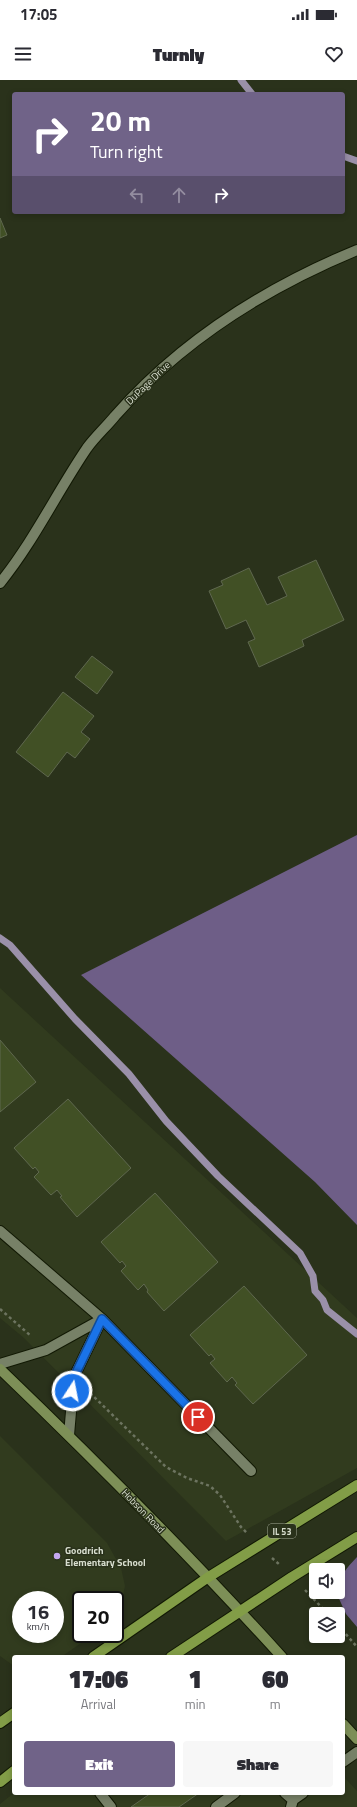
<!DOCTYPE html>
<style>
:root{--surface:#fff;--page:#f7f7f7;--text:#2b2b33;--muted:#7c7c81;--accent:#706388}
body{margin:0;font-family:"Titillium Web",sans-serif;background:var(--page);color:var(--text);height:100vh;display:flex;flex-direction:column;font-size:15px;white-space:nowrap}
*{box-sizing:border-box;margin:0}
p{font-size:13px;color:var(--muted)}
.icon{flex:none;width:22px;height:22px;fill:none;stroke:currentColor;stroke-width:2;stroke-linecap:round;stroke-linejoin:round}
.map{position:relative;flex:1;overflow:hidden}
.panel{position:absolute;left:12px;top:1575px;width:333px;height:140px;display:flex;flex-direction:column;background:var(--surface);border-radius:4px;box-shadow:0 2px 6px #0003}
.panel>*{flex:none}
.banner{position:absolute;left:12px;top:12px;width:333px;height:122px;border-radius:4px;box-shadow:0 2px 6px #0003;background:#706388;color:#fff;overflow:hidden}
.buttons{position:absolute;left:309px;top:1483px;display:grid;gap:8px}
.buttons a{display:grid;place-items:center;width:36px;height:36px;border-radius:4px;background:var(--surface);box-shadow:0 2px 6px #0003;font-size:20px}
.speed{position:absolute;left:12px;top:1511px;display:flex;gap:8px;font-size:20px;font-weight:700;text-align:center}
.speed>*{display:grid;place-content:center;width:52px;height:52px;border-radius:50%;background:var(--surface);box-shadow:0 2px 6px #0003;line-height:1}
.speed small{font-size:10px;font-weight:400}
.speed .limit{border:2px solid #111;border-radius:6px;background:#fff;color:#111}
.pin{position:absolute;display:grid;place-items:center;width:34px;height:34px;color:#fff;margin:-17px;border:2px solid #fff;border-radius:50%;box-shadow:0 1px 4px #0007}
.me{position:absolute;width:44px;margin:-22px;rotate:11deg;stroke-linejoin:round;filter:drop-shadow(0 0 3px #0008)}
.turn{display:flex;align-items:center;gap:14px;height:84px;padding:0 12px;font-size:18px}
.turn .icon{width:52px;height:52px;stroke-width:2.5}
.turn b{display:block;font-size:28px;line-height:34px}
.lanes{display:flex;align-items:center;height:38px;padding:0 12px;background:#0003;justify-content:center;gap:20px;direction:ltr}
.lanes .off{opacity:.35}
.eta{display:flex;justify-content:space-evenly;align-items:center;height:68px;text-align:center}
.eta b{font-size:24px;font-weight:800;line-height:28px}
.button{display:flex;gap:8px;margin-top:auto;padding:8px 12px}
.button a{flex:1;height:46px;border-radius:4px;background:var(--accent);color:#fff;font-size:16px;font-weight:800;line-height:46px;text-align:center}
.button a+a{background:var(--page);color:var(--text)}
.status{display:flex;justify-content:space-between;align-items:center;height:28px;padding:0 20px;background:var(--surface);direction:ltr}
.status svg{height:11px;fill:currentColor}
header{display:flex;justify-content:space-between;align-items:center;height:52px;padding:0 12px;background:var(--surface);font-size:18px;font-weight:800}
.map>svg:first-child{display:block}
.built{fill:#313b1e;fill-rule:evenodd}
.forest{fill:#6e5e87}
.lines{fill:none;stroke-linecap:round;stroke-linejoin:round}
.stream{stroke:#9a90a9;stroke-width:7}
.building{fill:#415025;stroke:#5f684f}
.service-casing{stroke:#121904;stroke-width:12}
.minor-casing{stroke:#121904;stroke-width:12}
.secondary-casing{stroke:#121904;stroke-width:12}
.primary-casing{stroke:#121904;stroke-width:12}
.path{stroke:#6d7460;stroke-width:2.5;stroke-dasharray:3 3;stroke-linecap:butt}
.service{stroke:#778167;stroke-width:10}
.minor{stroke:#778167;stroke-width:10}
.secondary{stroke:#7d8f57;stroke-width:10}
.primary{stroke:#829d47;stroke-width:10}
.route-casing{stroke:#114b97;stroke-width:10}
.route{stroke:#1a73e8;stroke-width:7}
.poi-dot{fill:#c4a7f1;stroke:#2a321b;stroke-width:1.5}
.labels{text-anchor:middle;dominant-baseline:central;stroke-width:3;stroke-linejoin:round;paint-order:stroke}
.shield{fill:#2a321b;stroke:#a4aa99;stroke-width:1}
.shield-label{font-size:9px;font-weight:bold;fill:#d8decf}
.street-label{font-size:10px;fill:#d8decf;stroke:#2a321b}
.poi-label{font-size:10px;font-weight:bold;fill:#d8decf;stroke:#2a321b;text-anchor:start}
</style>
<div class="status"><b>17:05</b><svg viewBox="0 0 49 12"><path d="M0 12V9h3v3zM5 12V6h3v6zM10 12V3h3v9zM15 12V0h3v12zM26 1h20v11H26zM47 4h2v5h-2z"/></svg></div>
<header><svg class="icon" aria-label="menu" viewBox="0 0 24 24"><path d="M4 6h16M4 12h16M4 18h16"/></svg>Turnly<svg class="icon" aria-label="heart" viewBox="0 0 24 24"><path d="M12 20l-8-8c-3-5 5-10 8-4 3-6 11-1 8 4z"/></svg></header>
<div class="map">
<svg width="357" height="1727" viewBox="0 0 357 1727">
<rect width="100%" height="100%" fill="#2a321b"/>
<path class="built" d="M0,908L357,1238V1388L226,1461L24,1258L0,1238Z
M0,1356L107,1463L121,1488L125,1506L121,1524L115,1534V1520H81V1554H94L61,1577H14V1586L0,1576ZM21,1520H55V1554H21Z
M343,1696L357,1711V1727H0V1724L14,1713H343Z"/>
<path class="forest" d="M357,755V1145L315,1102L81,895Z
M357,1477V1547L346,1534L336,1512H338C338,1496 347,1488 357,1477Z"/>
<g class="lines">
<path class="stream" d="M241,0L252,14
M343,76L357,81
M0,858L10,865L75,939L129,994L166,1041L218,1096L300,1173L313,1196L315,1211L323,1220L327,1230L357,1254"/>
</g>
<path class="building" d="M0,138L7,155L0,158Z
M316,480L344,540L302,560L304,566L259,587L248,562L255,559L246,540L226,549L209,511L223,505L221,501L249,488L267,525L287,516L278,497Z
M92,576L113,592L97,614L75,597Z
M63,612L94,636L81,652L90,659L75,678L67,672L48,697L16,672Z
M0,960L36,1002L0,1032Z
M68,1019L131,1088L77,1137L60,1117L62,1116L57,1110L51,1115L34,1097L39,1092L35,1087L33,1089L14,1068Z
M155,1113L218,1182L164,1231L147,1212L148,1210L144,1204L138,1210L121,1191L126,1186L122,1181L120,1183L101,1162Z
M244,1206L307,1275L253,1324L235,1305L237,1303L232,1297L227,1302L210,1283L215,1279L211,1274L209,1276L190,1255Z
M151,1713H199L179,1727H131Z"/>
<g class="lines">
<defs>
<path id="service" d="M0,1151L102,1239L251,1391
M0,1284L46,1270L102,1239
M69,1355L74,1297L102,1239
M343,1682L357,1672
M100,1713L111,1727
M285,1713L293,1720
M216,1727L235,1713
M291,1727L293,1720L303,1713"/>
<path id="minor" d="M0,503C34,461 57,412 87,368C95,357 106,347 115,336C181,261 265,208 357,170"/>
<path id="secondary" d="M0,1289C97,1382 192,1478 282,1577
M343,1644L357,1659"/>
<path id="primary" d="M93,1577L207,1498L357,1405
M171,1577L292,1497L357,1457
M0,1643L14,1633
M0,1702L14,1691"/>
</defs>
<use href="#service" class="service-casing"/>
<use href="#minor" class="minor-casing"/>
<use href="#secondary" class="secondary-casing"/>
<use href="#primary" class="primary-casing"/>
<path class="path" d="M0,1229L31,1256
M90,1313L166,1387L187,1398L210,1406L220,1415L241,1447L247,1453
M272,1478L280,1485
M305,1510L328,1534
M338,1545L357,1567"/>
<use href="#service" class="service"/>
<use href="#minor" class="minor"/>
<use href="#secondary" class="secondary"/>
<use href="#primary" class="primary"/>
</g>
<g class="lines">
<defs>
<path id="route" d="M72,1311L74,1297L102,1239L198,1337"/>
</defs>
<use href="#route" class="route-casing"/>
<use href="#route" class="route"/>
</g>
<circle class="poi-dot" cx="57" cy="1476" r="4"/>
<g class="labels">
<rect class="shield" x="268" y="1444" width="28" height="14" rx="3"/>
<g class="shield-label">
<text x="282" y="1451">IL 53</text>
</g>
<g class="street-label">
<text transform="translate(148 303) rotate(-44)">DuPage Drive</text>
<text transform="translate(143 1431) rotate(46)">Hobson Road</text>
</g>
<g class="poi-label">
<text x="65" y="1470">Goodrich<tspan x="65" dy="12">Elementary School</tspan></text>
</g>
</g>
</svg>
<div class="buttons">
<a><svg class="icon" aria-label="sound" viewBox="0 0 24 24"><path d="M4 9h4l5-4v14l-5-4H4zM17 9q2 3 0 6"/></svg></a>
<a><svg class="icon" aria-label="layers" viewBox="0 0 24 24"><path d="M12 4l9 5-9 5-9-5zM3 14l9 5 9-5"/></svg></a>
</div>
<div class="speed"><div>16<small>km/h</small></div><div class="limit">20</div></div>
<div class="pin" style="left:198px;top:1337px;background:#d93025"><svg class="icon" aria-label="arrive" viewBox="0 0 24 24"><path d="M6 21V4h12l-3 4 3 4H6"/></svg></div>
<svg class="me" style="left:72px;top:1311px" viewBox="-20 -20 40 40"><circle r="17" fill="#1a73e8" stroke="#fff" stroke-width="3"/><path d="M0-11L8 9 0 5-8 9z" fill="#fff"/></svg>
<div class="banner">
<div class="turn"><svg class="icon" aria-label="right" viewBox="0 0 24 24"><path d="M7 20v-9h11M14 6l5 5-5 5"/></svg><div><b>20 m</b>Turn right</div></div>
<div class="lanes"><svg class="icon off" aria-label="left" viewBox="0 0 24 24"><path d="M17 20v-9H6M10 6l-5 5 5 5"/></svg><svg class="icon off" aria-label="ahead" viewBox="0 0 24 24"><path d="M12 20V5M6 11l6-6 6 6"/></svg><svg class="icon" aria-label="right" viewBox="0 0 24 24"><path d="M7 20v-9h11M14 6l5 5-5 5"/></svg></div>
</div>
<section class="panel">
<div class="eta">
<div><b>17:06</b><p>Arrival</p></div>
<div><b>1</b><p>min</p></div>
<div><b>60</b><p>m</p></div>
</div>
<div class="button"><a>Exit</a><a>Share</a></div>
</section>
</div>
